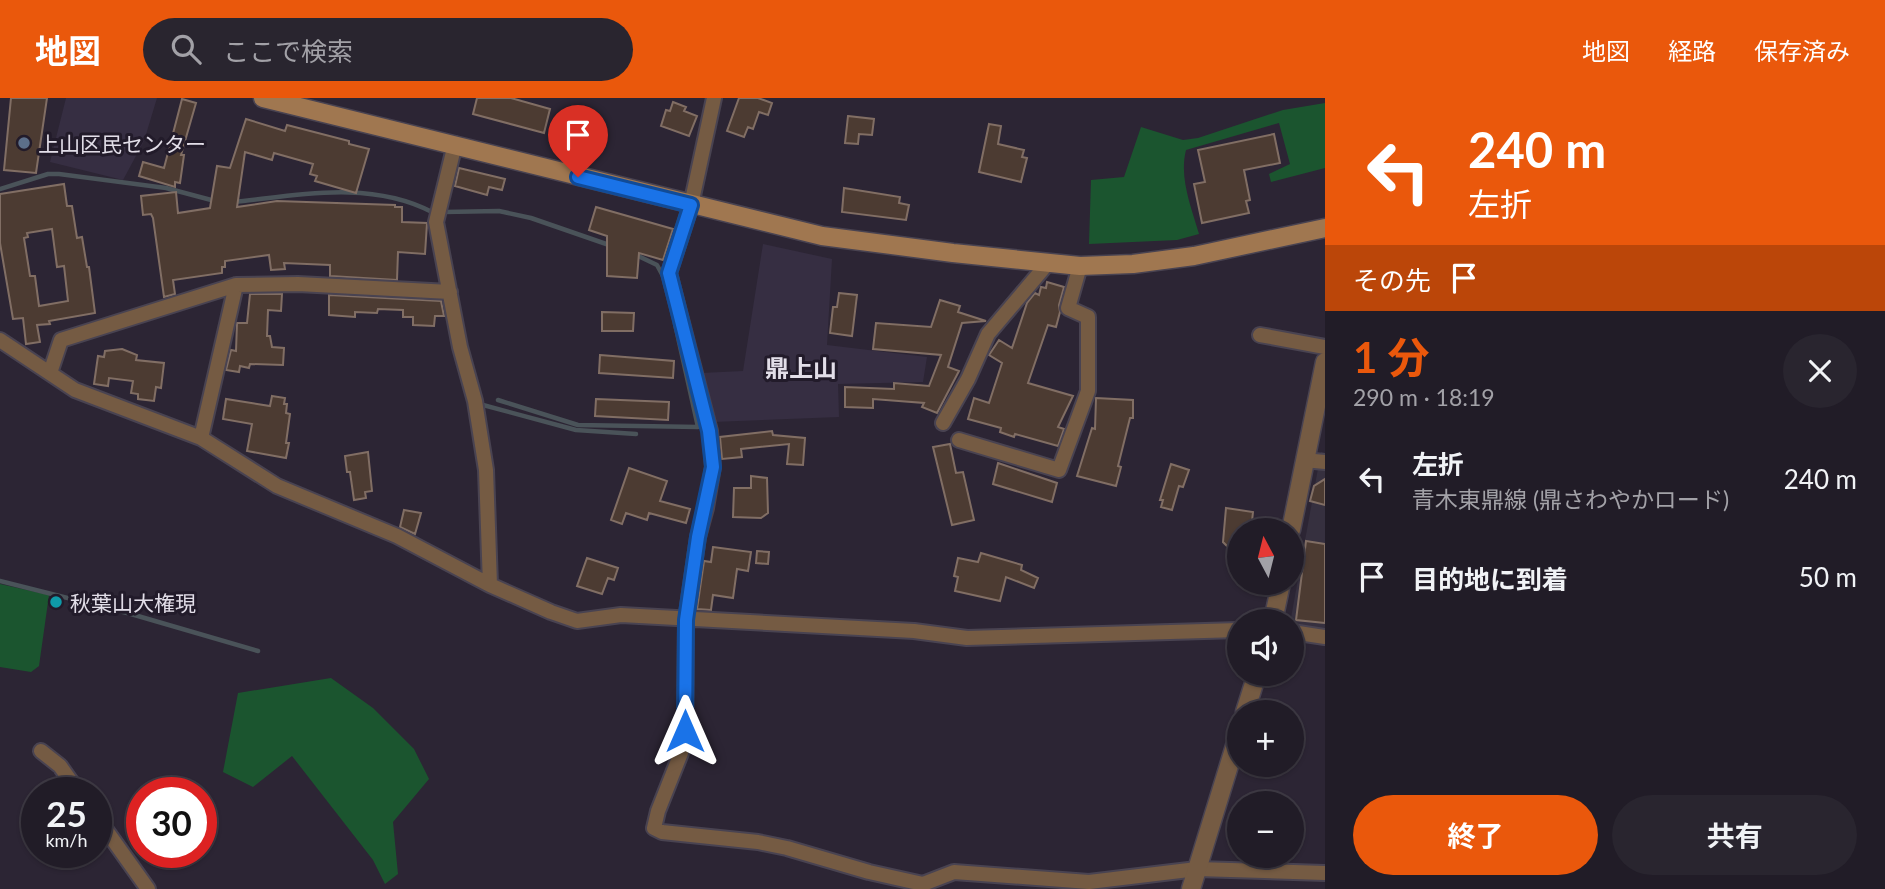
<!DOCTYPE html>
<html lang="ja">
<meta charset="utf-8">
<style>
:root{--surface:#211c27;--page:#29252f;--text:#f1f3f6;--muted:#a2a1a7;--line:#3e3a44;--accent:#ea580c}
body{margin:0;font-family:Lato,"Noto Sans JP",sans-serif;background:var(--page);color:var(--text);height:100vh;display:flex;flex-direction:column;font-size:26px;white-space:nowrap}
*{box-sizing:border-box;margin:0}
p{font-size:23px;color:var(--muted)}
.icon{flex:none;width:38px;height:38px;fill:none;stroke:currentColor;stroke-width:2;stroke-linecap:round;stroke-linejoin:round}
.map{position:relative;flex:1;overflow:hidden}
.sheet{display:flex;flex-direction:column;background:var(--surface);width:560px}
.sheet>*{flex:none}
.banner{background:#ea580c;color:#fff;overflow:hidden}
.needle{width:46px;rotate:353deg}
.buttons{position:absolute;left:1227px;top:420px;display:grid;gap:14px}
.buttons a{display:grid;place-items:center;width:77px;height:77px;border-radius:50%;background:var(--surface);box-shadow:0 2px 5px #0004,0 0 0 2px var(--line);font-size:35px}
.speed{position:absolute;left:21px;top:679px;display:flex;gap:14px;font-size:35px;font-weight:700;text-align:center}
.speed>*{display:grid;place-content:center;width:91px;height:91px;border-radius:50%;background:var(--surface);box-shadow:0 2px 5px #0004,0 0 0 2px var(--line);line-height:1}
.speed small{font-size:18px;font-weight:400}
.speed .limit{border:10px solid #d22;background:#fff;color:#111}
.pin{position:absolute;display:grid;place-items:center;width:60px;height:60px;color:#fff;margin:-72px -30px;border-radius:50% 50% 50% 0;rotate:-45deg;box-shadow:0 0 7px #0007}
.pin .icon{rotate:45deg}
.me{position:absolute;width:77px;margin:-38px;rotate:0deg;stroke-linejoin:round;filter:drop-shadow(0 0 5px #0008)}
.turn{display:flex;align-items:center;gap:24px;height:147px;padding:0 28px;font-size:32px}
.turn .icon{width:91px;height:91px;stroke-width:2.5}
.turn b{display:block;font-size:49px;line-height:60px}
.then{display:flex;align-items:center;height:66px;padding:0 28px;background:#0003;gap:14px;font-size:26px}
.round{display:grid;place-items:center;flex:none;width:74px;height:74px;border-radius:37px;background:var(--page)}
.head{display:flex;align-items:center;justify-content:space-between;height:119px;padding:0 28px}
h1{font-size:42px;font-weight:700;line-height:52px;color:var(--accent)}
.button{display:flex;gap:14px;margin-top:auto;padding:14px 28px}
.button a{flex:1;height:80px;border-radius:42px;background:var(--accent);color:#fff;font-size:28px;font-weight:700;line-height:80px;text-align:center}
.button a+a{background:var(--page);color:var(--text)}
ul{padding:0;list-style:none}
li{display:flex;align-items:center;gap:21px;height:98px;padding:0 28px}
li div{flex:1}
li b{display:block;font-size:26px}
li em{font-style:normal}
header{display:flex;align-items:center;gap:42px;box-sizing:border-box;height:98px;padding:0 35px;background:var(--accent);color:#fff}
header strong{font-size:33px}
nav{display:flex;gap:38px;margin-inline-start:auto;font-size:24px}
.search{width:490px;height:63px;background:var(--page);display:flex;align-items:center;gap:18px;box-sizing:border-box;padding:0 24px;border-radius:38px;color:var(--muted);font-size:26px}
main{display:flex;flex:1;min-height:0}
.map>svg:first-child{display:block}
.built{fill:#362e42}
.education{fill:#36303f}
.green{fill:#1b552f}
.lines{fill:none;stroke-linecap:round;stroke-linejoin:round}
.stream{stroke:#4a5359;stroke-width:4.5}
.building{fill:#4c3b32;stroke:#816e64;stroke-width:2;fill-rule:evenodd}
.minor-casing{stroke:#494351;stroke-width:18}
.tertiary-casing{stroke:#494351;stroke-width:21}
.secondary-casing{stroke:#494351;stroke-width:21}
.minor{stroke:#755b43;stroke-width:14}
.tertiary{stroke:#755b43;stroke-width:18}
.secondary{stroke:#a07750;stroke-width:18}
.route-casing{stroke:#114b97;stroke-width:18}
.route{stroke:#1a73e8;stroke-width:12}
.service-dot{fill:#5c6f8a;stroke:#221b2a;stroke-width:2.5}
.culture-dot{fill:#0f9aa8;stroke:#221b2a;stroke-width:2.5}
.labels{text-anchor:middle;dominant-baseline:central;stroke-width:6;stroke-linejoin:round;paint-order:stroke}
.poi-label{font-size:21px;fill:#e2dee8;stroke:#221b2a;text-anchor:start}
.quarter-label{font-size:24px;font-weight:bold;fill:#e2dee8;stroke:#221b2a}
</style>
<header>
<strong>地図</strong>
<div class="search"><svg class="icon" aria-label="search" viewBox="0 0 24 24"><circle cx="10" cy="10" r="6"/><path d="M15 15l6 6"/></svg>ここで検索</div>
<nav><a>地図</a><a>経路</a><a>保存済み</a></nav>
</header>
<main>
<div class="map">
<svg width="1325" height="791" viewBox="0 0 1325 791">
<rect width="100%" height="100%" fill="#2c2534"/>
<path class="built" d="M66,0H157L144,43L123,82L50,64Z
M763,146L832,161L827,247L927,259L923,284L838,286L839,319L713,324L701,275L743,273Z"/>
<path class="education" d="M1321,354L1325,355V531L1296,527L1291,520Z"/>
<path class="green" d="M1325,5V70L1271,84L1269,76L1290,66L1279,25L1186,52C1179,80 1191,108 1199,136L1177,142L1089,146L1091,82L1124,79L1141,29L1183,42L1198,40L1283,12Z
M0,486L49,497L39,568L31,574L0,569Z
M331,580L373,610L414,651L429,681L393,724L398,776L385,786L373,762L292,658L253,689L223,674L238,595Z"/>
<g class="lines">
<path class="stream" d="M0,91L48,76H59L166,90L215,103
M234,104C300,97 371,82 432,114
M444,114L499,113L531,120L612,148
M634,156L657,167L664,180
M498,302L578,327L698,329L675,226
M483,307L576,332L636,336
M0,483L131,516L258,553"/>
</g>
<path class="building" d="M11,0H47L36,75L4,72Z
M477,0H511L550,11L544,35L473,16Z
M739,0H758L772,5L768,17L759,14L753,31L748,29L744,39L727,33Z
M182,1L196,5L181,57H184L180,85L175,84V89L139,78L143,64L164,70Z
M673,4L686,9L684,13L697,18L689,38L661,28L666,12L670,13Z
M848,18L874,21L872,37L859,36L858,46L845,45Z
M246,21L285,33L287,27L349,43V46L369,51L356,95L315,83L317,78L310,76L313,66L274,55L272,62L245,54L237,109L277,103L395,107V109H402V124L427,125L425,156L398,154L397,182L330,178V167L284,165L285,171L271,172L269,157L225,163V169H222V175L173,182L175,196L164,199L153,120L151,116L143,117L141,98L176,94L178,115L210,110L217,68L230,70Z
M989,26L1001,28L998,46L1024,52L1022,59L1027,60L1021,84L979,74Z
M1274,36L1280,65L1244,72L1250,102L1246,103L1249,115L1202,125L1194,86L1205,84L1198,52Z
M459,70L505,81L502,92L489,89L487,97L455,88Z
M64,86L67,108H72L77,140L82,139L87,169H89L95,215L49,223L50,226L37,227L40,244L26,246L23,220L13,221L0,145V96ZM52,131L57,169L64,168L68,203L39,208L35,178H30L24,140L28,139L27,135Z
M844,90L900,99L899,105L909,107L906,122L842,114Z
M596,109L673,131L663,162L639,155L637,180L607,178V138L589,132Z
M1047,184L1064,189L1059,207L1060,214L1056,229L1048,227L1028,285L1073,298L1058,329L1064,331L1058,348L1015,336L1014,339L1000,334L1001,330L968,321L974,300L989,305L1002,265L989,257L999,242L1012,250L1027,205L1035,195L1039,197L1041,189L1046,190Z
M839,195L857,197L852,238L830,235L833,209H837Z
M250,196H282L281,213L268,212L267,238H270L272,249L284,250L283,267L250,266L249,270L240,268L239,274L226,272L231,252L236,253L237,225H247Z
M329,197L441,203L444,218H435L434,228L413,227V219H403V212L378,211L377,215L355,214V219L329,217Z
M940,202L960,208L958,214L986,223L962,225L948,269L959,273L937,315L922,309L924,305L873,301V310L845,309V289L894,291V285L929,288L941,257L873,251L876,225L931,229Z
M602,214L634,215L633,233H602Z
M122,251L137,257L136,262L164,265L161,290L156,289L154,303L138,301V296L131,295L133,283L109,280L108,288L94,286L98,258L104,259L105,253Z
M600,257L674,263L673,280L599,275Z
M272,298L285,300L284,306H287L286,315L290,316L286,345H289L286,360L247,353L252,326L223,321L226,301L270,308Z
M1096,300L1133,302V320H1130L1118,368L1121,369L1116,388L1077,378L1092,330L1095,331Z
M596,301L669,304L668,322L595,318Z
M772,333L773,337L805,340L803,367L787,366L789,346L741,351L742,359L722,361L720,339Z
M950,346L956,375L963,374L974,422L952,427L933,349Z
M368,354L372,393L365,394L366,400L354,402L350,374H347L345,358Z
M998,365L1057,385L1052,404L993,386Z
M1171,366L1189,372L1183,389L1179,388L1172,412L1161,409L1163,402H1160Z
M629,370L667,383L660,403L690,411L686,425L649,415L647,422L626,415L622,426L611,422Z
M751,378L767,380L768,415L761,420L733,419L734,390H751Z
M1325,381V407L1310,403L1314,388Z
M1226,410L1253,414L1251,432H1239V460L1223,444Z
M404,412L421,415L415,436L400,429Z
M1306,443L1325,446V525L1296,522Z
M713,449L751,454L748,473L737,471L733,500L713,497L711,512L697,511L704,463L711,464Z
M757,453L769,454L768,466L756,465Z
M981,455L1022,467L1021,472L1038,480L1034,490L1006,479L1000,503L955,493L958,479L954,478L958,460L978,464Z
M587,460L618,470L614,482L608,480L602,496L577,488Z"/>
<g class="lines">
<defs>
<path id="minor" d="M714,0L691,107L669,175L710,333L713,369L706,410L698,439L686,522L685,633L681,655L658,713L654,730L662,734L758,744L787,750L869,774L923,786L954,774L1089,784L1197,771L1325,775
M455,46L436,124L460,249L475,303L486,372L490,487
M1260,237L1325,249
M0,242L75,292L201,340L277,388L397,438L490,487L551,514L577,523L621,517L914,533L967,540L1239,532
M50,275L61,242L236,187L298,186L450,194
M943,325L968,281L988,236L1048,165
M201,340L236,187
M959,342L1059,372L1088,293V219L1068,210L1080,168
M1304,362L1325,364
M1292,534L1325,539
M41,653L60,668L79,695
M96,718L148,791"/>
<path id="tertiary" d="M1291,432L1325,264
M1273,523L1281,485
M1245,614L1257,576
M1191,791L1239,635"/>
<path id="secondary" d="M263,0L822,138L953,155L1080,168L1133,166L1194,158L1325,130"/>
</defs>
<use href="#minor" class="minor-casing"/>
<use href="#tertiary" class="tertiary-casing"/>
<use href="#secondary" class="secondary-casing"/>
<use href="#minor" class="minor"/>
<use href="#tertiary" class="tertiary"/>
<use href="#secondary" class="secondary"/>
</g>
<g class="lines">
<defs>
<path id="route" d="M578,79L691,107L669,175L709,333L713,369L698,439L686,522L685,633"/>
</defs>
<use href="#route" class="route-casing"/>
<use href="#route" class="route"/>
</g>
<circle class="service-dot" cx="24" cy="45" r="7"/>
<circle class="culture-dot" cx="56" cy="504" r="7"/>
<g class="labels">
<g class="poi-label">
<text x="38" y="45">上山区民センター</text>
<text x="70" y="504">秋葉山大権現</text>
</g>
<g class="quarter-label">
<text x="801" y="269">鼎上山</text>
</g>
</g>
</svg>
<div class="buttons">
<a><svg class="needle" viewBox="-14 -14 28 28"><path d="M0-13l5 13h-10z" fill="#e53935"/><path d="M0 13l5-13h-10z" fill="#a2a1a7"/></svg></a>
<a><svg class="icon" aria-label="sound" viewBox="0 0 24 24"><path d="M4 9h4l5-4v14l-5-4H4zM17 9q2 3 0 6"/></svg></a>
<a>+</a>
<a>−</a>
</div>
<div class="speed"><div>25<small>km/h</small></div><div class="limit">30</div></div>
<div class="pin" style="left:578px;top:79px;background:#d93025"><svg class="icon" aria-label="arrive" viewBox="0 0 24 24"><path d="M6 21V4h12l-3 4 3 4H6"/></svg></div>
<svg class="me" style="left:685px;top:633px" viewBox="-20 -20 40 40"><path d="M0-17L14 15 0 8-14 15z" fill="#1a73e8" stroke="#fff" stroke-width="4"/></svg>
</div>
<section class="sheet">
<div class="banner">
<div class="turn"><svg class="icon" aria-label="left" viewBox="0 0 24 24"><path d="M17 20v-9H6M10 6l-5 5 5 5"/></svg><div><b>240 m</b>左折</div></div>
<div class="then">その先<svg class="icon" aria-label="arrive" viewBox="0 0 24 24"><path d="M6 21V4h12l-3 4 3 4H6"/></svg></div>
</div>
<div class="head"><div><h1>1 分</h1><p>290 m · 18:19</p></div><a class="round"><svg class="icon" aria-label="close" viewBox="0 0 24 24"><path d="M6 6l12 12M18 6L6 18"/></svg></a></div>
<ul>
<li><svg class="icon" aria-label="left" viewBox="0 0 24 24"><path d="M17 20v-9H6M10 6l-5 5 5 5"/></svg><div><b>左折</b><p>青木東鼎線 (鼎さわやかロード)</p></div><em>240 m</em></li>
<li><svg class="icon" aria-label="arrive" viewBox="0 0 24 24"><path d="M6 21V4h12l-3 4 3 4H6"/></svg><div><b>目的地に到着</b></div><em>50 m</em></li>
</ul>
<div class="button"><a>終了</a><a>共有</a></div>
</section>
</main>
